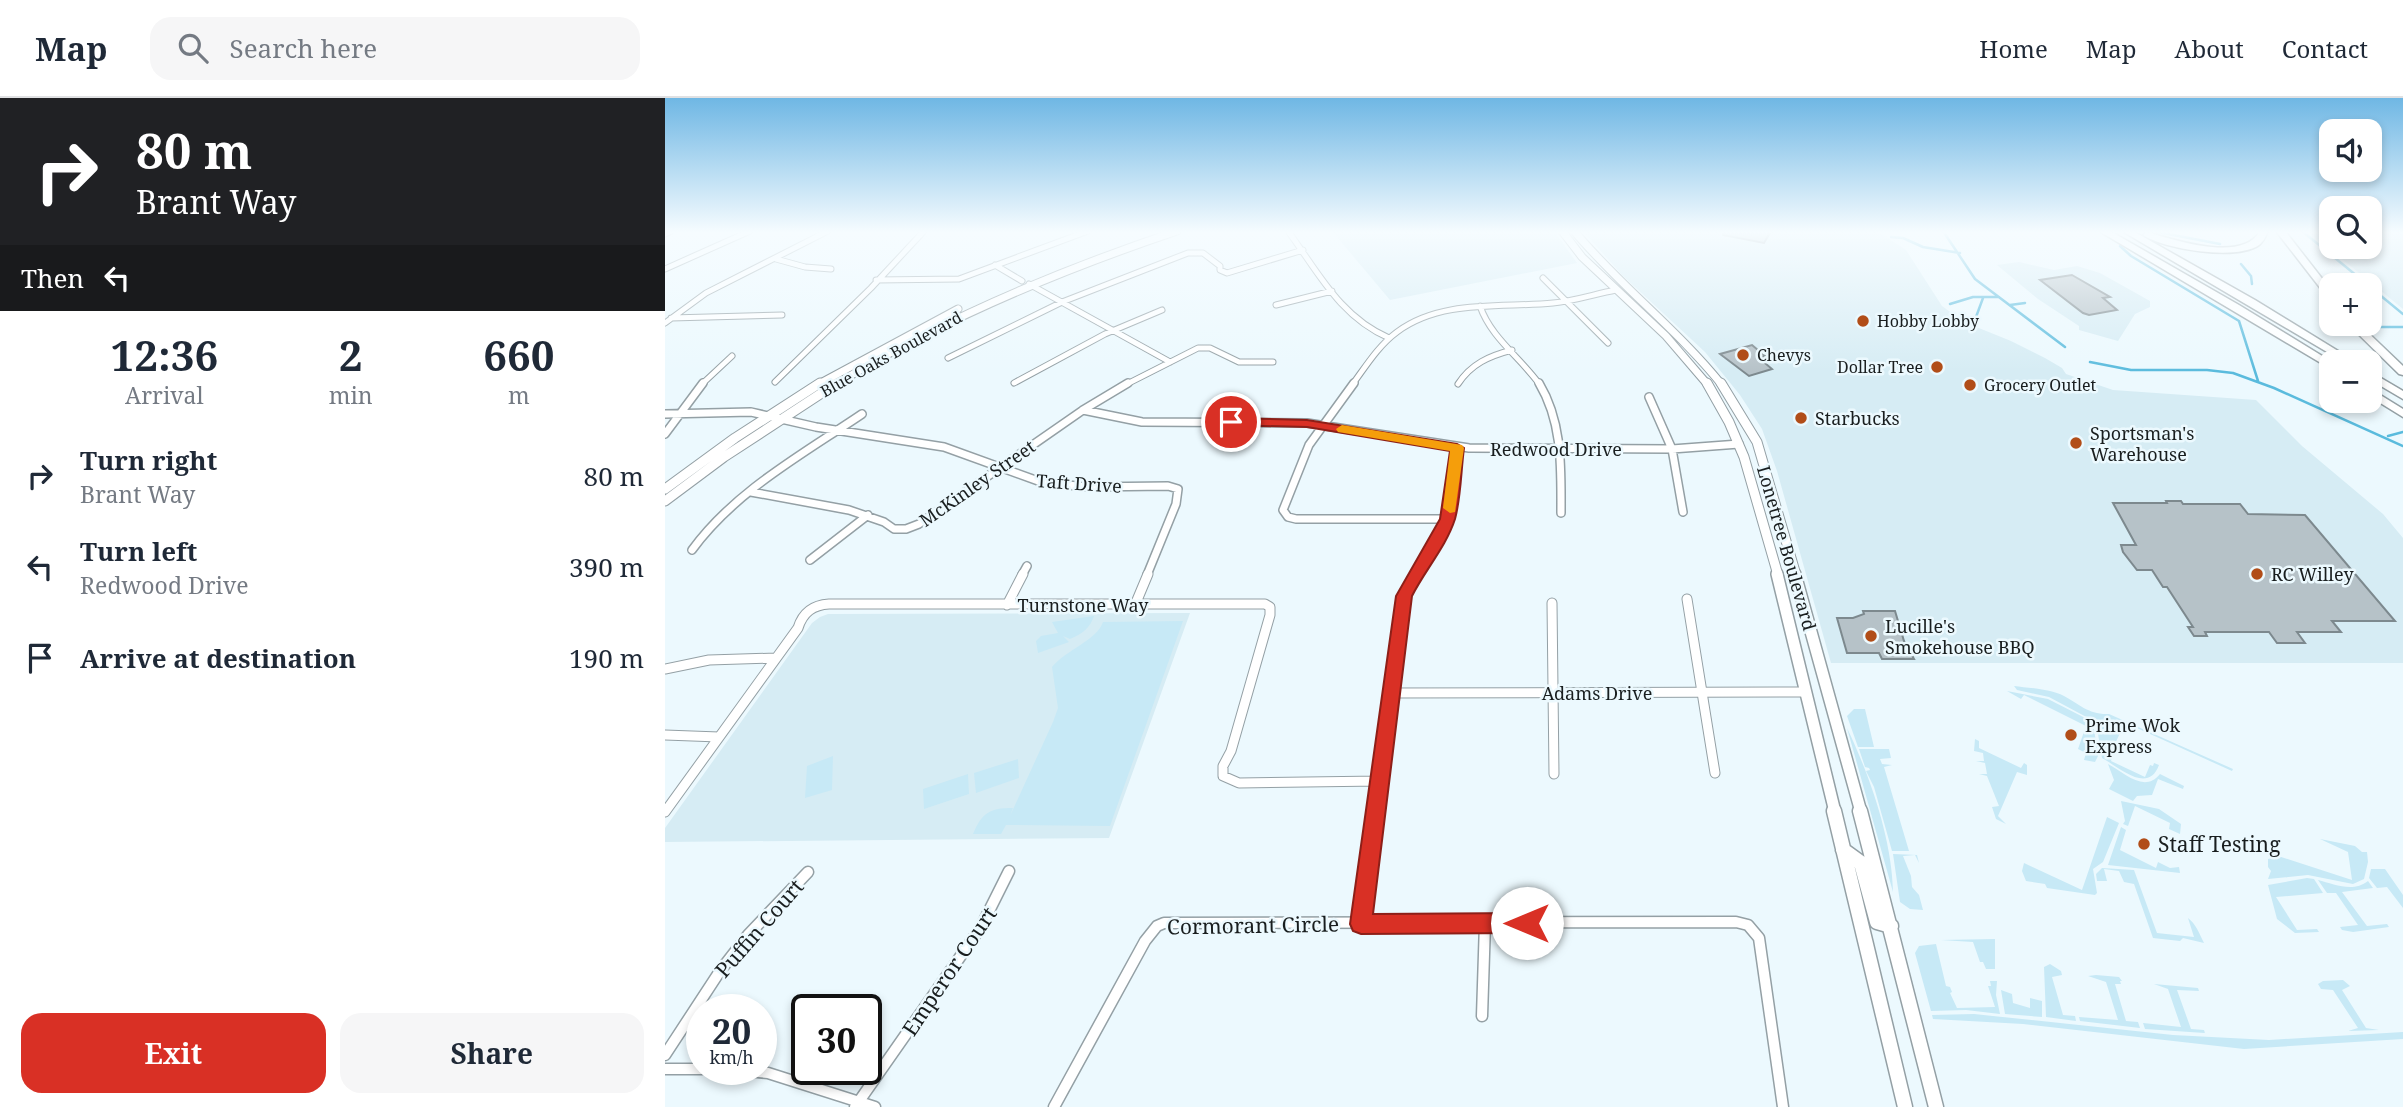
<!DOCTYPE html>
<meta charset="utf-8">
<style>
:root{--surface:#fff;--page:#f6f6f7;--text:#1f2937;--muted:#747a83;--line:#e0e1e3;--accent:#d93025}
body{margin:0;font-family:"Noto Serif",serif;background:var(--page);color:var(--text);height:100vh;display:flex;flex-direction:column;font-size:26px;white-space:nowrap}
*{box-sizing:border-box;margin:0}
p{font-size:23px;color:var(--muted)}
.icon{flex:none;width:38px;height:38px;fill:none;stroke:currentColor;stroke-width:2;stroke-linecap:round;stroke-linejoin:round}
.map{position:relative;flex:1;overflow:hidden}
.details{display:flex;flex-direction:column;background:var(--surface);width:665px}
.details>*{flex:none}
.top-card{background:#202124;color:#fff;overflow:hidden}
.fabs{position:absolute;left:1654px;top:21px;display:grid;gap:14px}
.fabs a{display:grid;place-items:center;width:63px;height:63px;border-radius:14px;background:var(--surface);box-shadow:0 4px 10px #0003;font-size:35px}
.speed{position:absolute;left:21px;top:896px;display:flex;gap:14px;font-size:35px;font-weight:700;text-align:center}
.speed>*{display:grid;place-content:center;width:91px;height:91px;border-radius:50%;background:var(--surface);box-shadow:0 4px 10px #0003;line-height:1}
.speed small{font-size:18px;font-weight:400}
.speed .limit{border:4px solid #111;border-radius:10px;background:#fff;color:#111}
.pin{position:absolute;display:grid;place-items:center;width:60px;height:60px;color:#fff;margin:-30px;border:4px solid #fff;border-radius:50%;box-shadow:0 2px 7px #0007}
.me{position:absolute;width:77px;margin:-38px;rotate:270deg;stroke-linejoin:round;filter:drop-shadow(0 0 5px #0008)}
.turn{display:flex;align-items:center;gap:24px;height:147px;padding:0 21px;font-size:32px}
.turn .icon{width:91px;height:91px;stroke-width:2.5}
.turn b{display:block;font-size:49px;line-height:60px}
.then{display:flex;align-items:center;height:66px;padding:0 21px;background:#0003;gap:14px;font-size:26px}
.eta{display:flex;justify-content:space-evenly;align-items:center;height:119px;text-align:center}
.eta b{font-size:42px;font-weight:700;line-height:49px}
.cta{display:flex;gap:14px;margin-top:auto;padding:14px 21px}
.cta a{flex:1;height:80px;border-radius:21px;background:var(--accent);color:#fff;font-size:28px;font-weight:700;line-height:80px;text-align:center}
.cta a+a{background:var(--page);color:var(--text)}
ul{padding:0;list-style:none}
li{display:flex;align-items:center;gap:21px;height:91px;padding:0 21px}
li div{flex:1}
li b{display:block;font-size:26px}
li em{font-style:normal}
header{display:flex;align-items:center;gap:42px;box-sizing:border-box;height:98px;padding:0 35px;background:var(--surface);border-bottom:2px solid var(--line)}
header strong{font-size:33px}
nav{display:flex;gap:38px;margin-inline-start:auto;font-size:24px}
.search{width:490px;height:63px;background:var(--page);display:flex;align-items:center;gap:18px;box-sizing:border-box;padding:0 24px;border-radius:21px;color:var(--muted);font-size:26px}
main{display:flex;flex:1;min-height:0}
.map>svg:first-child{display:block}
.built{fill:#d6ecf4}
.green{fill:#c7e9f6}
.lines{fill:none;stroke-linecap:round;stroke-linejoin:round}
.stream{stroke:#5abbdd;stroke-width:2.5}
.building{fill:#b6c2c8;stroke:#7d898e;stroke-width:2}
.minor-far3-casing{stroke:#94a0a5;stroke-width:7}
.minor-far2-casing{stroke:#94a0a5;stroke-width:10}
.minor-far1-casing{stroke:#94a0a5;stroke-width:11}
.minor-casing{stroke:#94a0a5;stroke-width:13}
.secondary-far3-casing{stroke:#94a0a5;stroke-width:9}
.secondary-far2-casing{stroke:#94a0a5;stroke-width:11}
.secondary-far1-casing{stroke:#94a0a5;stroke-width:14}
.secondary-casing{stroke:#94a0a5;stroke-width:17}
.motorway-casing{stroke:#94a0a5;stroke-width:3}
.minor-far3{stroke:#fff;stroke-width:5}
.minor-far2{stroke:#fff;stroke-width:7}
.minor-far1{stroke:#fff;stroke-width:9}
.minor{stroke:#fff;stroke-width:10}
.secondary-far3{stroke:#fff;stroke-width:7}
.secondary-far2{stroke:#fff;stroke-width:9}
.secondary-far1{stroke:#fff;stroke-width:11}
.secondary{stroke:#fff;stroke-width:14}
.motorway{fill:#fff;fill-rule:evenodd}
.route{fill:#d93025;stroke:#8d1f18;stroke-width:2}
.slow{fill:#f59e0b}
.poi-dot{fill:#b14d18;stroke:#ecf9fe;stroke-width:2.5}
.labels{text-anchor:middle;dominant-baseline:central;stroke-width:5;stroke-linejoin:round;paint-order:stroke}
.far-poi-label{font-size:16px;fill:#191e1f;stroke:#ecf9fe;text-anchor:start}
.far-street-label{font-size:16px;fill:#191e1f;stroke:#ecf9fe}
.poi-label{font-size:18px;fill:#191e1f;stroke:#ecf9fe;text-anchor:start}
.street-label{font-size:18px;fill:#191e1f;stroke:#ecf9fe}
.near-poi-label{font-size:21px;fill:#191e1f;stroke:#ecf9fe;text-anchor:start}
.near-street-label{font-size:21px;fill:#191e1f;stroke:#ecf9fe}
</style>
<header>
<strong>Map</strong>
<div class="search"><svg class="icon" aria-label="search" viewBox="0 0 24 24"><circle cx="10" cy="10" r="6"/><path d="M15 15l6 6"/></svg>Search here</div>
<nav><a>Home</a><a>Map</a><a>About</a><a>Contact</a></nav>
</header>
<main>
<section class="details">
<div class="top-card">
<div class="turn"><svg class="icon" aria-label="right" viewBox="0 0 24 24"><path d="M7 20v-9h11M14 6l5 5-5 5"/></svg><div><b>80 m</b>Brant Way</div></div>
<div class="then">Then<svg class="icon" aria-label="left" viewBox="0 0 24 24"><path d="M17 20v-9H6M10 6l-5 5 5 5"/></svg></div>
</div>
<div class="eta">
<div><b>12:36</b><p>Arrival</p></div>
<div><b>2</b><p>min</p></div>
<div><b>660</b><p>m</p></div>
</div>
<ul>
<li><svg class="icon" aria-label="right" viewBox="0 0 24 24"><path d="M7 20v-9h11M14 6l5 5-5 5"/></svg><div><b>Turn right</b><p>Brant Way</p></div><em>80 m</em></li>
<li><svg class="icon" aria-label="left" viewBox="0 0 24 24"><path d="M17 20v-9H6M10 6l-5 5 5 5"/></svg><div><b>Turn left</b><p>Redwood Drive</p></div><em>390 m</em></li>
<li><svg class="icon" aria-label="arrive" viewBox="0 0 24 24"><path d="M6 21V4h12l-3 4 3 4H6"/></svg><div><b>Arrive at destination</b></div><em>190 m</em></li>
</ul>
<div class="cta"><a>Exit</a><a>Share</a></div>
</section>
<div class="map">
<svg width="1738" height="1009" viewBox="0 0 1738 1009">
<rect width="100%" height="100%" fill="#ecf9fe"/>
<path class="built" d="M667,133H889L912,165L725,202Z
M918,133H1212L1241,152L1277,208L1299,224L1346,243L1380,260L1397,270L1401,276L1448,292L1591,302L1637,348L1718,416L1738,440V565H1166L1112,373L1097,331L1075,297L1040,254L957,177Z
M1643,133H1666V149H1704L1705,133H1738V211Z
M1354,164L1389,172L1412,168L1435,175L1485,203V209L1470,216L1453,243L1414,232V228L1373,201L1332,167Z
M525,515L444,740L0,744V730L147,525L155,519L163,516Z"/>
<path class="green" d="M429,518C425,530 417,536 405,541L398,538L404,544L373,555L371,543L376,538L393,535L387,524Z
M518,523L445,728L341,727L336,736H308C317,715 324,710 348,710L345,718L388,624L393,610L387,569C401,552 432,542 438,524Z
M1349,588C1364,590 1385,591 1399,598C1414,606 1424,617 1444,616L1568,671L1567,673L1463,626L1427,622L1384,599L1352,592Z
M1342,593L1383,601L1428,624L1433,658L1430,664L1419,662L1421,655L1413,651L1421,628L1359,597L1356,601Z
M1189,611H1200L1209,649H1193L1182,618Z
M1431,624L1450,626L1456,633L1448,650L1450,652L1446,663L1480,679L1485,667L1488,668L1489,665L1494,667C1483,697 1454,669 1437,660Z
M1182,630C1205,678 1227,741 1228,794Z
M1310,641L1314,643V650L1356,670L1359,665L1362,667V677L1352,674L1333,718L1341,726L1331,721L1327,709L1334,708L1322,678L1314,676H1322L1320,665L1311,663H1319L1318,655L1309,653Z
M1194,651H1224L1226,660L1215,661L1217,666L1227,667L1219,669L1244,753H1227L1209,689L1201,673L1205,672L1204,670L1200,669Z
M168,658L167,692L140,700L142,668Z
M353,661L354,680L311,695L309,675Z
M1443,666C1459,674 1479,696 1495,676L1519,688L1518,691L1493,681L1487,697L1472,698L1468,703L1444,691L1449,682Z
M303,676L304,696L259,711L258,691Z
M1456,703L1494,711L1516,726L1515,736L1504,731L1505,725L1470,708L1463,728L1458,726L1460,723Z
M1442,719L1454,725L1438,764L1428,771L1432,795L1430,797L1382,790L1380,786L1361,783L1357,773L1359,765L1417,792Z
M1456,729L1461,732L1455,752L1491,770L1493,764L1505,770L1514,769L1515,775L1443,767Z
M1655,741L1690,748L1697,754H1702L1703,764L1699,781L1688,786L1643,777L1603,781L1606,773L1603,769V761L1606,760L1607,756L1687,782L1683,754Z
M1228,756L1252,757L1254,765L1250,757L1238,758L1246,778L1247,789L1254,797L1258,812L1245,811L1235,804Z
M1437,770L1469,772L1492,835L1529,839L1523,820C1531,826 1534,835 1539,845L1518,840L1515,843L1488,840L1469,786L1459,784L1454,773L1439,771L1442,783H1432L1431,776Z
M1706,771H1720L1738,797V810L1722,789L1712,790L1704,780Z
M1642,780L1649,781L1658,795L1611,799L1632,832L1652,831L1654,834L1630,835L1612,821L1603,787Z
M1653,782C1669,786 1688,795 1703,783L1708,790L1677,794L1702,828L1722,826L1724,829L1688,834L1677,832L1675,829L1693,827L1671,795H1662Z
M1330,841V871H1321L1318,864H1315L1308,844L1276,842Z
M1271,846L1281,888L1285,889L1287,894L1285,895L1292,910L1330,909L1323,888H1326L1325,883H1332L1331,897L1335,916L1301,912L1266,913L1250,855L1254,848Z
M1385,866L1396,873L1397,877L1387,879L1398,917L1410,918L1411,923L1381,919L1379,869Z
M1431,877L1454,879L1457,883H1455L1456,886H1450L1461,923L1473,924L1475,930L1415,923L1414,919L1453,922L1441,884L1423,878Z
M1678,882L1685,888L1677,892L1701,930L1714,932L1683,933L1693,930L1668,892L1656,891L1653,886L1658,883Z
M1489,886L1533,890L1534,893L1512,892L1526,931L1539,932L1540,935L1480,931L1478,925L1516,929L1503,891Z
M1336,892L1347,896L1348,905L1365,910V900L1377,903V919L1340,916Z
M1309,916L1508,937L1604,942L1738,934V941L1579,951L1358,926L1268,921L1267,917Z"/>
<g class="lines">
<path class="stream" d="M1278,133L1310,181L1400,249
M1488,133L1555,146
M1637,133L1703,187
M1226,139L1238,140L1258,149L1295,155
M1455,148L1466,158L1574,223L1593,283
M1576,166L1586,178L1587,186
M1704,188L1738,216
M1285,206L1308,199H1334
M1345,207L1360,205
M1306,222L1311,219L1318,200
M1675,228L1680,227
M1702,229H1738
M1425,264L1466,272H1542L1568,275L1609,290L1738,348
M1723,338L1738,334"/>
</g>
<path class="building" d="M1058,133H1106L1099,145L1058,137Z
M1407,177L1445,199L1438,200L1452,212L1424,217L1418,215L1375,182Z
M1087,247L1100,258L1094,260L1107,271L1084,278L1055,256Z
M1501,403H1516L1518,406H1575L1583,416L1640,417L1730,523H1667L1676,534H1632L1640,545H1612L1604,534H1540L1542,538H1529L1523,529H1528L1502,489H1498L1487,472H1472L1458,454L1456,447H1471L1448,405H1502Z
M1198,513H1230L1239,543L1249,561H1217L1214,555H1182L1172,520H1188L1199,516Z"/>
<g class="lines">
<defs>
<path id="minor-far3" d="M623,133C653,174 675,219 724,240
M0,136L6,133
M111,161L140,169L166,171
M330,167L357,183
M0,171L85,133
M878,180L943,245
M211,182L294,181L423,133
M364,186L505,264
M611,207L667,193
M815,208C826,240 856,260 875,287
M6,220L117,217
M0,225L41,195L163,133
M283,260L397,204L523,155H538L555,168V172L562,175L638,152
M110,284L206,190L259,133
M349,285L440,236L497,212
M793,286C806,266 824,258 847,252
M36,287L67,258
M460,287L533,250H545L574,264H608
M687,287C701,268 713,248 732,234C776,201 837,210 888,205C909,203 930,196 951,192"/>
<path id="minor-far2" d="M689,285L644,347L618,412L623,419L631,421H782
M874,285C898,325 896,370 896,415
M984,299L1007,351L1018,414
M418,312L477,324L642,325L804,350L1007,351L1074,346
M0,316L86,314L151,329L279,349L376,384L421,389L503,388L513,391L511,406L482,477
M0,336L38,285
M86,394L184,412L219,424L229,431H241L254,426L418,312L463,285
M27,452C70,393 138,356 197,316
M145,462L203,417
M357,477L362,468
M750,477C781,429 788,407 792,350"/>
<path id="minor-far1" d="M1022,501L1050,675
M887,505L889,676
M342,507L358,476
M470,507L483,476
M0,571L44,562L111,560
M725,595L1139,594
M0,637L54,639
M0,714L133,530C138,514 148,507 164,506H600L605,509V517L566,653L558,668V678L574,685L714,683
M711,714L739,498L752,476"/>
<path id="minor" d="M696,826L711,713
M817,918L820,825
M0,957L55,873L83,837L143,774
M0,971H37
M63,971L103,975L210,1009
M190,1009L316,829L344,773
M389,1009L480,843L492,828L499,825L1071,824L1083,827L1094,840L1118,1009"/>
<path id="secondary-far3" d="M897,133L917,159L1001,238L1043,287
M909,133C955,188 1012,231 1057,287
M152,287L293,211
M170,287C277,221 393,173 512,133"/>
<path id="secondary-far2" d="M1042,285L1064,324L1079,359L1113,477
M1056,285L1092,344L1131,477
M0,391L70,340L155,285
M0,403L59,359L172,285"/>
<path id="secondary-far1" d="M1112,476L1170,714
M1130,476L1196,714"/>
<path id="secondary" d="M1169,713L1240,1009
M1195,713L1271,1009
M1178,752L1196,765L1212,824L1226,828"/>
<path id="motorway" d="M1434,133H1445L1574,207L1667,264L1666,271Z
M1457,133H1468L1590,202L1691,264H1679Z
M1595,133H1603C1601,138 1599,143 1594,147C1571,163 1499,151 1478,137L1482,134C1509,142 1578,165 1595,133Z
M1611,133H1620L1666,192V201L1663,200Z
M1683,226H1694L1738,268V277L1734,276Z
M1704,273L1738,293V301L1704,281Z
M1704,290L1738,311V319L1704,298Z"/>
</defs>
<use href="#minor-far3" class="minor-far3-casing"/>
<use href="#minor-far2" class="minor-far2-casing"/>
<use href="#minor-far1" class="minor-far1-casing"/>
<use href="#minor" class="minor-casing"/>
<use href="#secondary-far3" class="secondary-far3-casing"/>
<use href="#secondary-far2" class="secondary-far2-casing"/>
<use href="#secondary-far1" class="secondary-far1-casing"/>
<use href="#secondary" class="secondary-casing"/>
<use href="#motorway" class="motorway-casing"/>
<use href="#minor-far3" class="minor-far3"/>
<use href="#minor-far2" class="minor-far2"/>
<use href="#minor-far1" class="minor-far1"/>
<use href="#minor" class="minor"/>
<use href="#secondary-far3" class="secondary-far3"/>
<use href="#secondary-far2" class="secondary-far2"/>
<use href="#secondary-far1" class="secondary-far1"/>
<use href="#secondary" class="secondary"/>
<use href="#motorway" class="motorway"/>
</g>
<linearGradient id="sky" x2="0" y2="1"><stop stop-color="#6fb7e4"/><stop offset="0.49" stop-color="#f6fcff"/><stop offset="1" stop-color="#f6fcff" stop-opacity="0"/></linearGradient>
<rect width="1738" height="274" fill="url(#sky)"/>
<path class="route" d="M566,320L642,322L792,346L799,350C796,372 796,399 790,421C781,449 760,472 747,498L708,816L862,815L869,818L872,825L869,832L862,835L696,836L688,833L685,826L731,498L775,421L785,353L642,329L561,327L559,324Z"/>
<path class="slow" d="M677,327L797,347L799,350L790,414L785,415L778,410L785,353L673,334L671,331Z"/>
<g class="poi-dot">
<circle cx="1198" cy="223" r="7"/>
<circle cx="1078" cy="257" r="7"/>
<circle cx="1272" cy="269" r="7"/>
<circle cx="1305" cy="287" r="7"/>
<circle cx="1136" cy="320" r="7"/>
<circle cx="1411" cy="345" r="7"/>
<circle cx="1592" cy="476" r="7"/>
<circle cx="1206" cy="538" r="7"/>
<circle cx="1406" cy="637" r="7"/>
<circle cx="1479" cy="746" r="7"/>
</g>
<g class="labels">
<g class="far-poi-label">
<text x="1212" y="223">Hobby Lobby</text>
<text x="1092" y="257">Chevys</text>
<text x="1258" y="269" text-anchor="end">Dollar Tree</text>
<text x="1319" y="287">Grocery Outlet</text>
</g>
<g class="far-street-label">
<text transform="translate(226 256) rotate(-29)">Blue Oaks Boulevard</text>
</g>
<g class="poi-label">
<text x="1150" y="320">Starbucks</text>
<text x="1425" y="335">Sportsman's<tspan x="1425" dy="21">Warehouse</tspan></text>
<text x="1606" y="476">RC Willey</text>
<text x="1220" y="528">Lucille's<tspan x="1220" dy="21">Smokehouse BBQ</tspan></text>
<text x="1420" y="627">Prime Wok<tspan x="1420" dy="21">Express</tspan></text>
</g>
<g class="street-label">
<text x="891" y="351">Redwood Drive</text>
<text transform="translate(312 385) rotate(-35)">McKinley Street</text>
<text transform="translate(414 385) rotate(4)">Taft Drive</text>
<text transform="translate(1122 450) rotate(74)">Lonetree Boulevard</text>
<text x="418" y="507">Turnstone Way</text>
<text x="932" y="595">Adams Drive</text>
</g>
<g class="near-poi-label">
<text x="1493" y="746">Staff Testing</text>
</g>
<g class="near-street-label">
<text transform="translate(588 827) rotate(-1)">Cormorant Circle</text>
<text transform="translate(94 830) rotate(-49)">Puffin Court</text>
<text transform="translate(284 873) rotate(-56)">Emperor Court</text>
</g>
</g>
</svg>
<div class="fabs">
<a><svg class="icon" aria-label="sound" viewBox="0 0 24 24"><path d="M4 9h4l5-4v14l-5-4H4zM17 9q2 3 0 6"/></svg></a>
<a><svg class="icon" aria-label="search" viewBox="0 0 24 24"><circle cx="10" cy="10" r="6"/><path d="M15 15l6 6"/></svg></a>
<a>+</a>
<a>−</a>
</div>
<div class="speed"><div>20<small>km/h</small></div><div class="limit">30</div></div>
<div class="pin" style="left:566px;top:324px;background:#d93025"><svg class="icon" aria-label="arrive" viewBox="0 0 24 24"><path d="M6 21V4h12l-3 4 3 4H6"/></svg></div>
<svg class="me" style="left:862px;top:825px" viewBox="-20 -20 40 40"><circle r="19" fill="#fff"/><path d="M0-13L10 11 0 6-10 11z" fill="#d93025"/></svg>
</div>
</main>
